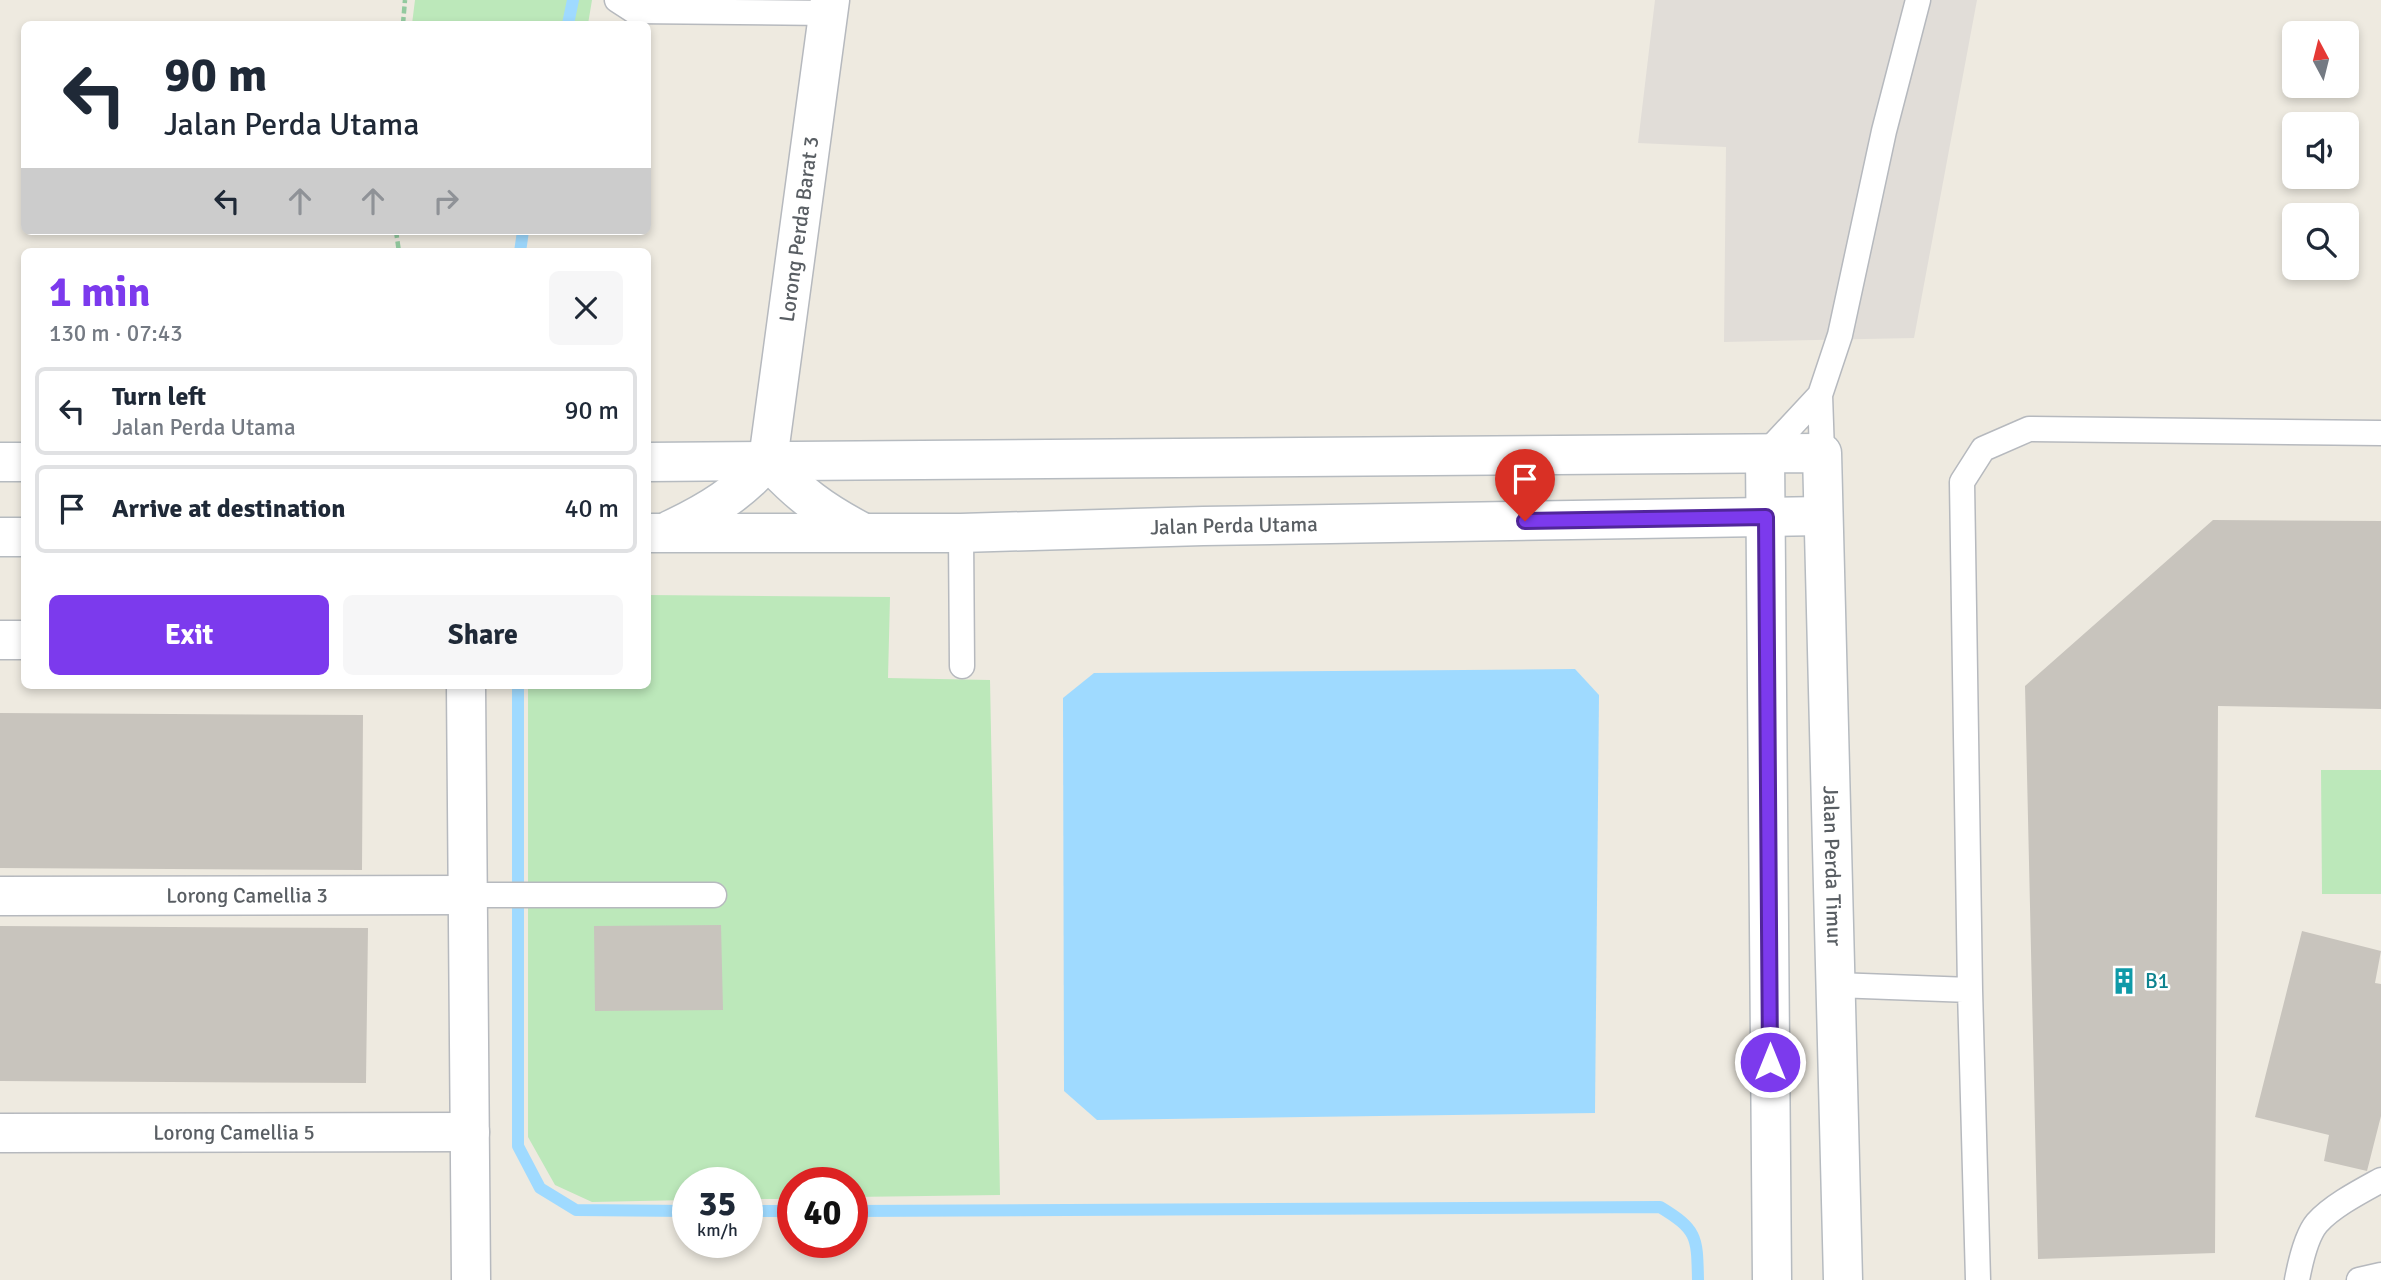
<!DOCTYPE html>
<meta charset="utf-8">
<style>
:root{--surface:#fff;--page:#f6f6f7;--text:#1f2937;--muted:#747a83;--line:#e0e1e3;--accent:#7c3aed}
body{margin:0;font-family:Signika,sans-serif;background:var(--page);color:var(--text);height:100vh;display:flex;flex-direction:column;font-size:26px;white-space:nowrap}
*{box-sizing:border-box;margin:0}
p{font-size:23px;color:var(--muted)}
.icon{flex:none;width:38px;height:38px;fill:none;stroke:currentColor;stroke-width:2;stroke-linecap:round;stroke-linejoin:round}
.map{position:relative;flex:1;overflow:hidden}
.sheet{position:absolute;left:21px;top:248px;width:630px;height:441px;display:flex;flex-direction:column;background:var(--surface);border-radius:10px;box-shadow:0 4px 10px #0003}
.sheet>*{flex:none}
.guide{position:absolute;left:21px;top:21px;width:630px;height:214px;border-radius:10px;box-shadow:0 4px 10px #0003;background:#fff;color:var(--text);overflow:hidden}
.needle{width:46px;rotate:353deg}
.tools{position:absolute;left:2282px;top:21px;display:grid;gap:14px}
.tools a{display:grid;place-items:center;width:77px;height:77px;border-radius:10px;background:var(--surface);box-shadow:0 4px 10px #0003;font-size:35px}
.speed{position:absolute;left:672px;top:1167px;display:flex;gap:14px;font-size:35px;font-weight:700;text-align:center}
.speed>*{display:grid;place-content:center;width:91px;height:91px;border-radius:50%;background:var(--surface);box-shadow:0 4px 10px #0003;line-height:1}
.speed small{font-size:18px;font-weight:400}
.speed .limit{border:10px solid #d22;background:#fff;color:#111}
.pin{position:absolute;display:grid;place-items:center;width:60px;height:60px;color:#fff;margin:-72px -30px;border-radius:50% 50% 50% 0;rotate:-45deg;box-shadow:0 0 7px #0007}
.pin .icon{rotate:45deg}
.me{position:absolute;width:77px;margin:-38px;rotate:0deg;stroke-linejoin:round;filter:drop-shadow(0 0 5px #0008)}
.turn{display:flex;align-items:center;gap:24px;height:147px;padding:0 28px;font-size:32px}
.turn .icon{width:91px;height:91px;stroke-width:2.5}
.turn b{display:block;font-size:49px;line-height:60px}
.lanes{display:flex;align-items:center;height:66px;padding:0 28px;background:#0003;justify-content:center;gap:35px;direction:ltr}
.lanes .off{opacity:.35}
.round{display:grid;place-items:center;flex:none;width:74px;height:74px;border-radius:10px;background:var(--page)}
.summary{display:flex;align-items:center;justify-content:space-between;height:119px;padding:0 28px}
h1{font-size:42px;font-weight:800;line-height:52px;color:var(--accent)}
.action{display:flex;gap:14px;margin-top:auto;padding:14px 28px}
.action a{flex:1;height:80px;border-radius:10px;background:var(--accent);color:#fff;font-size:28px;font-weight:800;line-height:80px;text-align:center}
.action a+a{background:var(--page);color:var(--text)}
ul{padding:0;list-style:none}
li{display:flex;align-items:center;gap:21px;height:88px;margin:0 14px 10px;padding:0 14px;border:4px solid var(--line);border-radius:10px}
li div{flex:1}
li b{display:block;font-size:26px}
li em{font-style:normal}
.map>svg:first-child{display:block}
.industrial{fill:#e1ddd8}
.green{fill:#bce8ba}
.water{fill:#9fdaff}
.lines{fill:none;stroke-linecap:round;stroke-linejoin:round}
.stream{stroke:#9fdaff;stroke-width:12}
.building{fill:#c8c4bd}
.lane-casing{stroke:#b6b9be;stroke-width:27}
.street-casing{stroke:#b6b9be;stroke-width:41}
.secondary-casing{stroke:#b6bbc0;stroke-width:41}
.path{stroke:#93ca9f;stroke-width:4.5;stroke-dasharray:7 3.5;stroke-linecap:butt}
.lane{stroke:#fff;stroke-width:24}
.street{stroke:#fff;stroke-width:38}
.secondary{stroke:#fff;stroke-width:38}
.route-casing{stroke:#51269a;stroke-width:18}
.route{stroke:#7c3aed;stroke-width:12}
.labels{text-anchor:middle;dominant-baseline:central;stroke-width:5;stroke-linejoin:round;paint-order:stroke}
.street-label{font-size:21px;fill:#595e63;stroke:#fff}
.culture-label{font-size:21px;fill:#0d838f;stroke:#fff;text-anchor:start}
</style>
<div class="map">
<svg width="2381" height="1280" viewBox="0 0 2381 1280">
<rect width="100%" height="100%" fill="#eeeae0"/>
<path class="industrial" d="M1655,0H1977L1914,338L1724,342L1726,147L1638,143Z"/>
<path class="green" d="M415,0H592L588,24H412Z
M648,595L890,597L888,678L990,680L1000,1195L852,1197V1183H793V1199H747V1183H688V1200L592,1202L555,1185L528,1137V686H648Z
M2321,770H2381V894H2322Z"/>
<path class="water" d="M1575,669L1599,695L1595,1113L1097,1120L1064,1091L1063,698L1094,673Z"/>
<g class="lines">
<path class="stream" d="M568,24L573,0
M520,252L523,231
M518,686V1146L540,1188L576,1210L688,1211
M747,1211H793
M852,1211L1660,1207C1698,1230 1697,1237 1698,1280"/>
</g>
<path class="building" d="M2213,520L2381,521V709L2218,706L2215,1253L2038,1259L2025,686Z
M0,713L363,715L362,870L0,868Z
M721,925L723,1010L595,1011L594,926Z
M0,926L368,928L366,1083L0,1081Z
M2302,931L2381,951L2375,983L2381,984V1116L2367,1171L2324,1161L2329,1135L2255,1117Z"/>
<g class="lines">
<defs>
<path id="lane" d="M617,0L634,11L828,13
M1822,453L1820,395L1840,335L1884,131L1918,0
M1765,454L1820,395
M961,533L962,666
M468,895H714
M1836,985L1970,990
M1978,1280L1970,990L1962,482L1983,449L2029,429L2381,433
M2297,1280C2300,1264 2306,1236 2317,1223C2332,1206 2361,1191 2381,1180
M2359,1280L2381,1275"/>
<g id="street">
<path id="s1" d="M768,460L830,0"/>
<path d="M0,640H24"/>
<path d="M466,686L471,1280"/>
<path id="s2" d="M0,896L468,895"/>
<path id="s3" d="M0,1133L470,1132"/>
</g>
<g id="secondary">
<path d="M1765,454L1772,1280"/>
<path d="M768,460C799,494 822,511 862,532"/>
<path d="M0,462H24"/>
<path id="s4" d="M648,462L1822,453L1843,1280"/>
<path d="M670,530C708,512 740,493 768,460"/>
<path id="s5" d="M648,533H961L1203,526L1823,516"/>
<path d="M0,537H24"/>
</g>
</defs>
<use href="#lane" class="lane-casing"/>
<use href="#street" class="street-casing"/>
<use href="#secondary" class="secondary-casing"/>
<path class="path" d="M403,24L405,0
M396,231L399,252"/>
<use href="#lane" class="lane"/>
<use href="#street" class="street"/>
<use href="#secondary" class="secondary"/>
</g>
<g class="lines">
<defs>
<path id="route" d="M1525,521L1766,517L1770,1062"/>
</defs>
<use href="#route" class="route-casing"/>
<use href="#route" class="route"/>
</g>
<defs>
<symbol id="building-bare" viewBox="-9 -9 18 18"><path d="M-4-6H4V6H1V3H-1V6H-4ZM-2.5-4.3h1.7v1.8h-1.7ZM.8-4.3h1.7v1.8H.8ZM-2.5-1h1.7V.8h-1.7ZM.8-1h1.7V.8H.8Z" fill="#0f9aa8" stroke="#fff" stroke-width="2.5" paint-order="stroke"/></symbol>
</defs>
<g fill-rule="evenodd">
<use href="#building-bare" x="2105" y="962" width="38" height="38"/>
</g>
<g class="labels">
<g class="street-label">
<text stroke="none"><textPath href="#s1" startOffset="233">Lorong Perda Barat 3</textPath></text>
<text stroke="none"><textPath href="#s5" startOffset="586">Jalan Perda Utama</textPath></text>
<text stroke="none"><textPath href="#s4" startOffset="1587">Jalan Perda Timur</textPath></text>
<text stroke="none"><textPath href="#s2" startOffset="247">Lorong Camellia 3</textPath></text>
<text stroke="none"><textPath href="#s3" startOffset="234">Lorong Camellia 5</textPath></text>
</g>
<g class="culture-label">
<text x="2145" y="981">B1</text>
</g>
</g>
</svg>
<div class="tools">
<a><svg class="needle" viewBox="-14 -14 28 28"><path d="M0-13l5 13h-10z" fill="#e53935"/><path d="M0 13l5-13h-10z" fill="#747a83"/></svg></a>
<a><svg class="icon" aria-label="sound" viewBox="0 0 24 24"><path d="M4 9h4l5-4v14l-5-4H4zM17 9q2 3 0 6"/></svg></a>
<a><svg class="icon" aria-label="search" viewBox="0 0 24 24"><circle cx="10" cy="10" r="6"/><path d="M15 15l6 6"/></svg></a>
</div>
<div class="speed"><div>35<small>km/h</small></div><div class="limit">40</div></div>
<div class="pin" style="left:1525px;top:521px;background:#d93025"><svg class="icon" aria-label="arrive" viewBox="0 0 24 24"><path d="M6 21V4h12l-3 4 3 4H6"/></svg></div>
<svg class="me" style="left:1770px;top:1062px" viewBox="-20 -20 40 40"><circle r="17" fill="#7c3aed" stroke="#fff" stroke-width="3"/><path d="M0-11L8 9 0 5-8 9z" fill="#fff"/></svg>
<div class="guide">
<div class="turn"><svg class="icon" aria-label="left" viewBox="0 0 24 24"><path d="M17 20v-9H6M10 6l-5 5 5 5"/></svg><div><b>90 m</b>Jalan Perda Utama</div></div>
<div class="lanes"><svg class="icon" aria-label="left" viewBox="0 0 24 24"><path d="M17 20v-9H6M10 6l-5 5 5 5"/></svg><svg class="icon off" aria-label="ahead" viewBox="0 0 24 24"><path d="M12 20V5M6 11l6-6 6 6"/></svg><svg class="icon off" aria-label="ahead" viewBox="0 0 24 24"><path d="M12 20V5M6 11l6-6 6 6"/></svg><svg class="icon off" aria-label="right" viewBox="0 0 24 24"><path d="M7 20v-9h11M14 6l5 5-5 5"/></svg></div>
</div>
<section class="sheet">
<div class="summary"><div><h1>1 min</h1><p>130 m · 07:43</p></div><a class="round"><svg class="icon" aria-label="close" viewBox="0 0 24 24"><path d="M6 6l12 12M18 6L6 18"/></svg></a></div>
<ul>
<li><svg class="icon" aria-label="left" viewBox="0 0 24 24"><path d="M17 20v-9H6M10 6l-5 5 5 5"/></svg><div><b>Turn left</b><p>Jalan Perda Utama</p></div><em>90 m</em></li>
<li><svg class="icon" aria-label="arrive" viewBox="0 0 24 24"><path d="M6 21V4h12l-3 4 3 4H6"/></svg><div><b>Arrive at destination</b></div><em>40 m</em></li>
</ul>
<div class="action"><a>Exit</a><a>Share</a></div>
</section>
</div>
